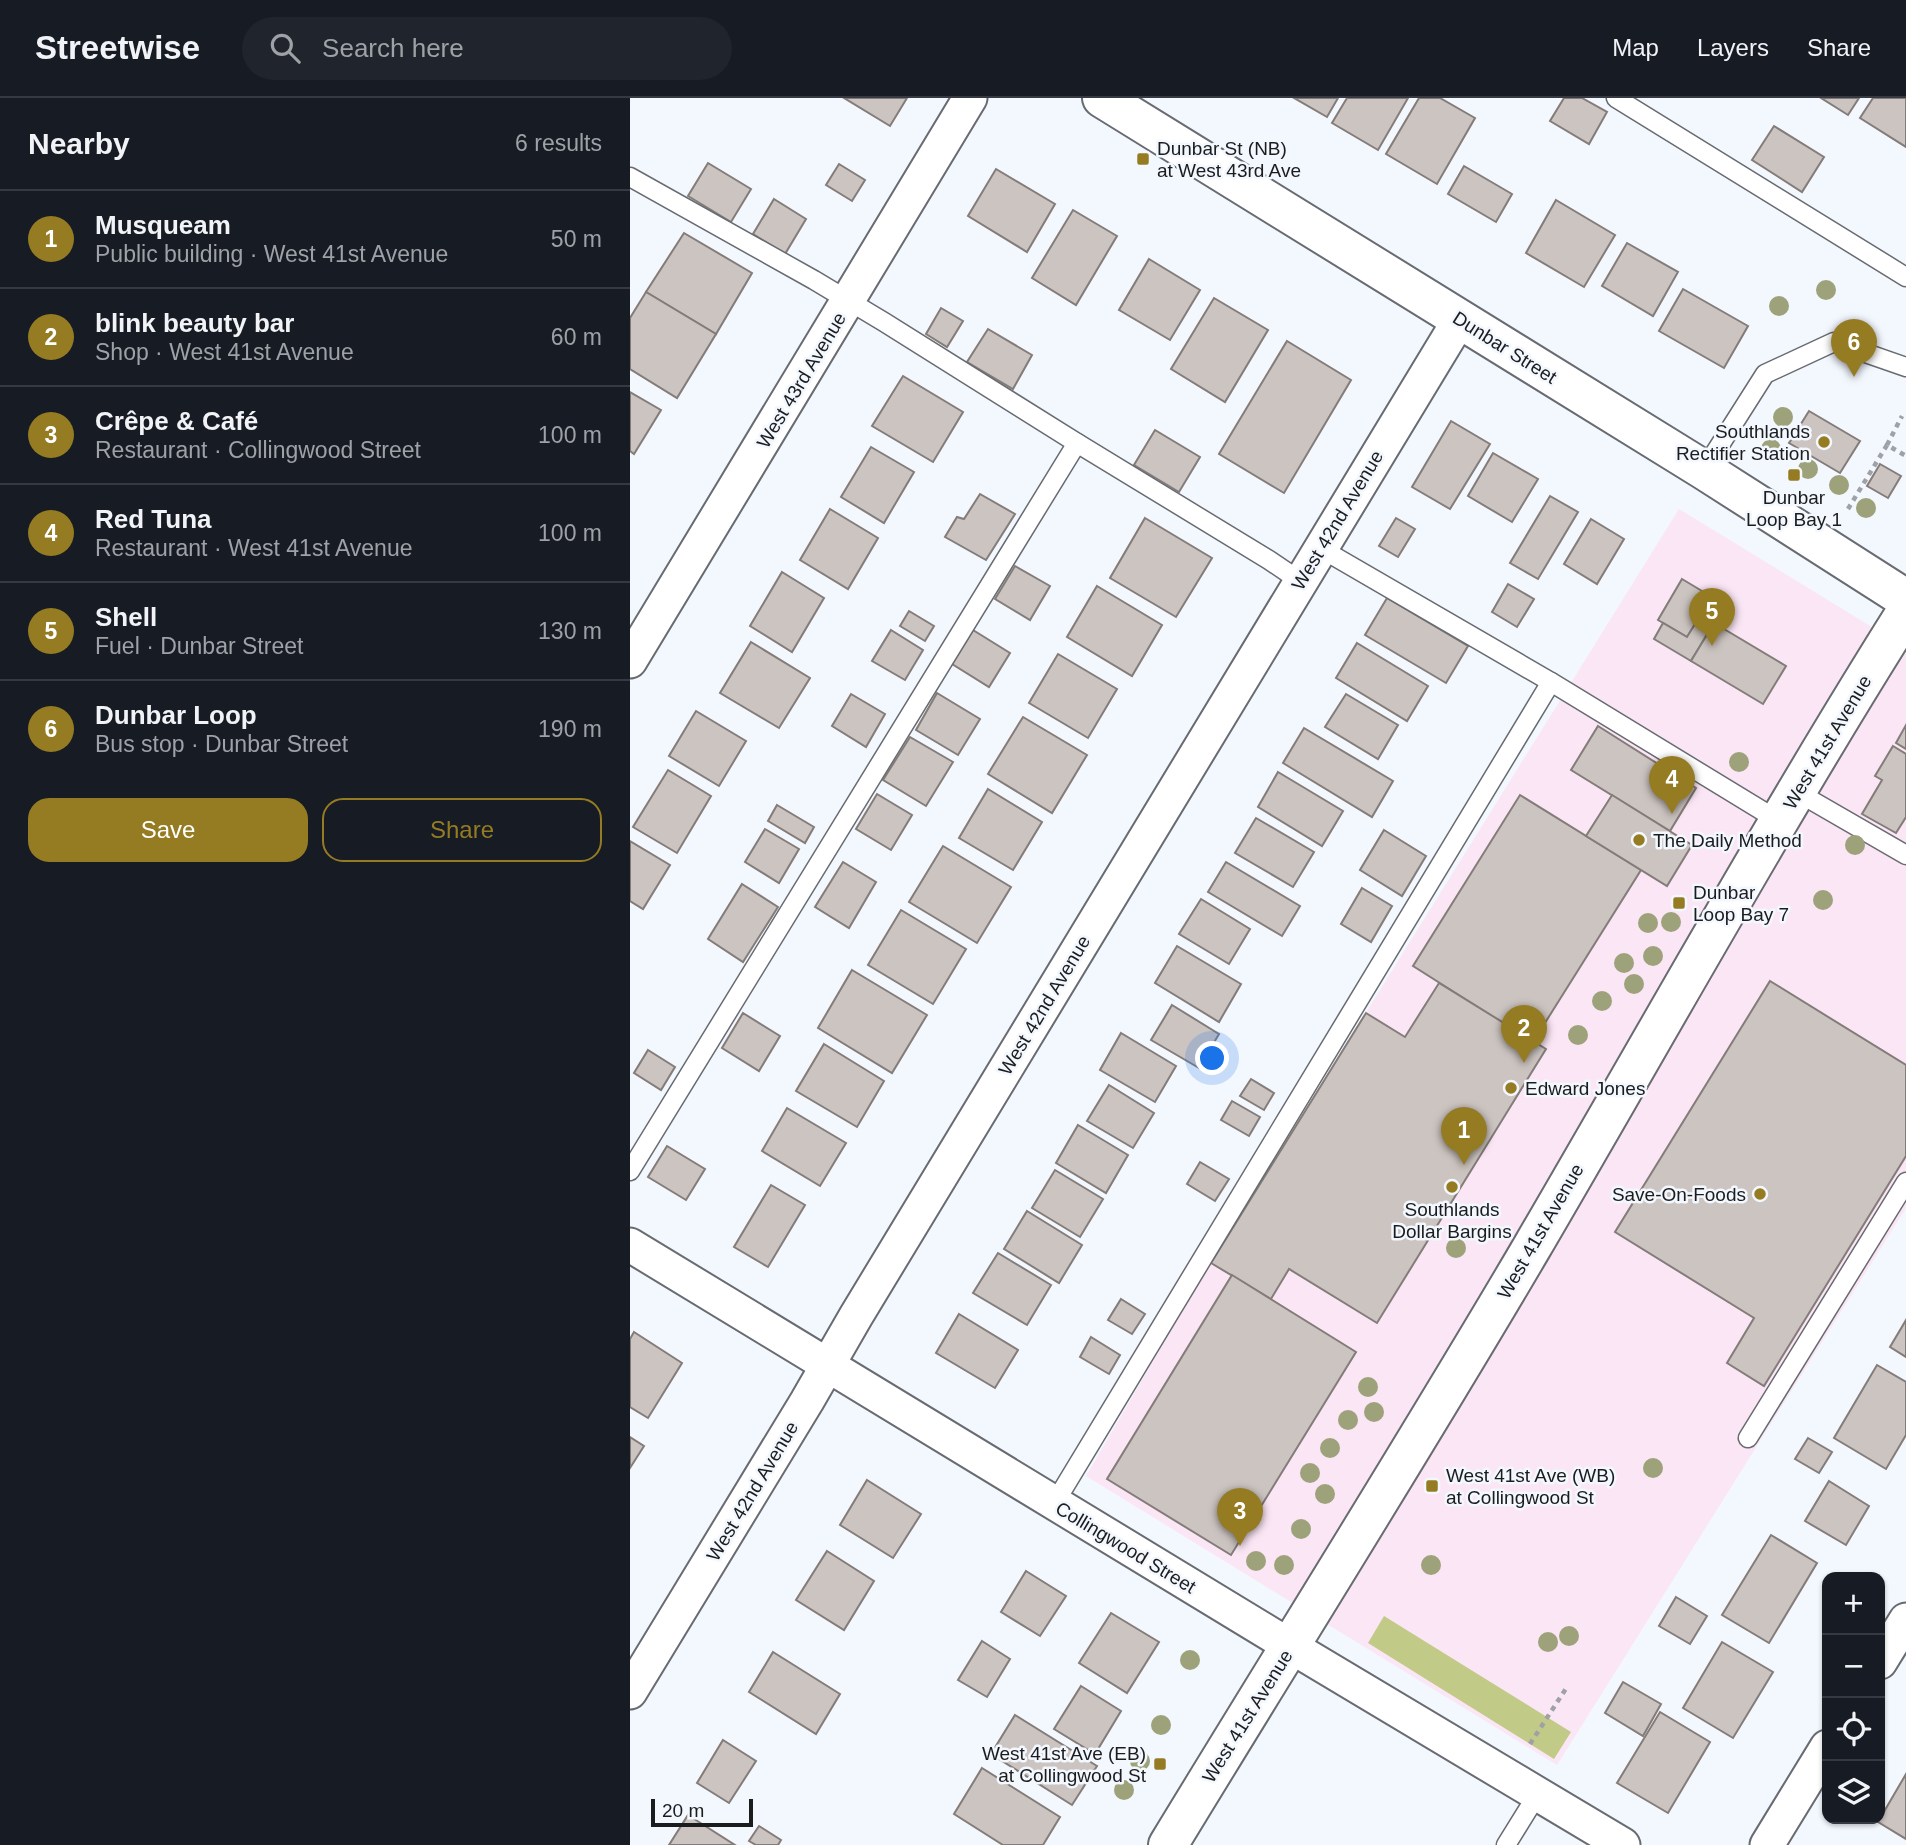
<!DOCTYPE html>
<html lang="en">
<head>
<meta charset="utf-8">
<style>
	body { margin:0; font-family:Arial,sans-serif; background:#20242c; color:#f1f3f6 }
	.controls { position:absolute; right:21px; bottom:21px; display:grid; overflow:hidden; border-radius:14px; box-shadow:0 2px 5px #0004 }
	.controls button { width:63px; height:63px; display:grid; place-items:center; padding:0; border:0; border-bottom:2px solid #363941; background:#171b24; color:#f1f3f6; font:35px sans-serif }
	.scale { position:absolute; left:21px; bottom:18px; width:102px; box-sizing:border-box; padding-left:7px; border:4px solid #1b1c1e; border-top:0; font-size:19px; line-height:24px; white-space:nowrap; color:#1b1c1e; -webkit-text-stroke:5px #f3f7fe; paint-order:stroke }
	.you { position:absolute; left:583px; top:961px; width:24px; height:24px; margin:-18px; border:5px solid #fff; border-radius:50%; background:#1a73e8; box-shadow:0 0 0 10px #1a73e833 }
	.badge { display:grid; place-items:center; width:46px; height:46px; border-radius:50%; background:#957c23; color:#fff; font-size:23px; font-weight:700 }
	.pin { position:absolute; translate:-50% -58px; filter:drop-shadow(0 2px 4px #0008) }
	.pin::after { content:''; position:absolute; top:37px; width:24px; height:21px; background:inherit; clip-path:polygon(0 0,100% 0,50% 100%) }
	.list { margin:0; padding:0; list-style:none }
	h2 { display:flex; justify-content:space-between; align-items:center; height:91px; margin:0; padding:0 28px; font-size:30px }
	h2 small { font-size:23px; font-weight:400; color:#9ea1a6 }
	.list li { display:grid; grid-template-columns:46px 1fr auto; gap:21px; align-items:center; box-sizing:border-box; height:98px; padding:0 28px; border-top:2px solid #363941 }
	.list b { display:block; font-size:26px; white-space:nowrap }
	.list p { margin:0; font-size:23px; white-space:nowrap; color:#9ea1a6 }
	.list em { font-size:23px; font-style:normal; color:#9ea1a6 }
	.actions { display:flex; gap:14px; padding:21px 28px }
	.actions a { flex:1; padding:16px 0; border:2px solid #957c23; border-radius:21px; text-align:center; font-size:24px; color:#957c23 }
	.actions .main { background:#957c23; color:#fff }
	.icon { flex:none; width:38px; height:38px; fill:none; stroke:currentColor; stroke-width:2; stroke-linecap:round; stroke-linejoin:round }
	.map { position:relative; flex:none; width:1276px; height:1747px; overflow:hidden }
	header { display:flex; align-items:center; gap:42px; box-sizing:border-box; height:98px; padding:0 35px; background:#171b24; border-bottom:2px solid #363941 }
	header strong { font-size:33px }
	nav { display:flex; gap:38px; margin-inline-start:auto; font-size:24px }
	.search { width:490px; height:63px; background:#20242c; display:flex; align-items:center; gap:18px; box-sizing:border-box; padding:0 24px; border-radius:38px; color:#9ea1a6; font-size:26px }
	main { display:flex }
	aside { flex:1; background:#171b24 }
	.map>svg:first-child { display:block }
</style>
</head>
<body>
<header>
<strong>Streetwise</strong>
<div class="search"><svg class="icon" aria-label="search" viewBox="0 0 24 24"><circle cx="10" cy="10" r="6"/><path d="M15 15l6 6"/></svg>Search here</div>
<nav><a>Map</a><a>Layers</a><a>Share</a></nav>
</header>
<main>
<aside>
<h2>Nearby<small>6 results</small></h2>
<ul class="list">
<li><span class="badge">1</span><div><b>Musqueam</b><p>Public building · West 41st Avenue</p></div><em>50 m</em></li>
<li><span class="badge">2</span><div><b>blink beauty bar</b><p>Shop · West 41st Avenue</p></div><em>60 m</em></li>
<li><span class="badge">3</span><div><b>Crêpe &amp; Café</b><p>Restaurant · Collingwood Street</p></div><em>100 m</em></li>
<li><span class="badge">4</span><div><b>Red Tuna</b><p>Restaurant · West 41st Avenue</p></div><em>100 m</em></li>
<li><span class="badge">5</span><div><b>Shell</b><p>Fuel · Dunbar Street</p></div><em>130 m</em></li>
<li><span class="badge">6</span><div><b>Dunbar Loop</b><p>Bus stop · Dunbar Street</p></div><em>190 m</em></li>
</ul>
<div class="actions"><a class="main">Save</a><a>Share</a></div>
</aside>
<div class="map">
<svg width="1276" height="1747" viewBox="0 0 1276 1747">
	<rect width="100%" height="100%" fill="#f3f7fe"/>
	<polygon fill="#fbe6f5" points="1049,411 1276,550 1276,1110 927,1667 456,1378 581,1164"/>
	<polygon fill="#c2ca87" points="754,1518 941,1634 924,1661 738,1545"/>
	<g fill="#ccc4c0" stroke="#837c78" stroke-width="2">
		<polygon points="214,0 277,0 260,28"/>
		<polygon points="664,0 708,0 697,19"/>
		<polygon points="717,0 778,0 748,52 702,25"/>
		<polygon points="789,0 810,0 845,20 807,86 756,56"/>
		<polygon points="934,0 952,0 977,14 959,46 920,23"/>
		<polygon points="1191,0 1229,0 1218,17"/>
		<polygon points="1243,0 1276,0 1276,49 1230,20"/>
		<polygon points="1144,28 1194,59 1172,94 1122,62"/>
		<polygon points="78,65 121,91 101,124 58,98"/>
		<polygon points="209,66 235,82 222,103 196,87"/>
		<polygon points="834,68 882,96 866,124 818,96"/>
		<polygon points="366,71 425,106 397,154 338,118"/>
		<polygon points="144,101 176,121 155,156 123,136"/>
		<polygon points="926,102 985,137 954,189 896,155"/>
		<polygon points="443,112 487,138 446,207 402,180"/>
		<polygon points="54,135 122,175 86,236 16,194"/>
		<polygon points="997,145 1048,174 1023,218 972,188"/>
		<polygon points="519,161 570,192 540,242 489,212"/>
		<polygon points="1053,191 1118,228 1094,270 1029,233"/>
		<polygon points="16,194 86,236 47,300 0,271 0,220"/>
		<polygon points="584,200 638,232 595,304 541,271"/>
		<polygon points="311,210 333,223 317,249 296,236"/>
		<polygon points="358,231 402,257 383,291 337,264"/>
		<polygon points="657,243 721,282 654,395 589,356"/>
		<polygon points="273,278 333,314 303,364 242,328"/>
		<polygon points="0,294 31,312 4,356 0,353"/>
		<polygon points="1179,313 1230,343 1210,375 1159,345"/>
		<polygon points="821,323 860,346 820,411 782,389"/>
		<polygon points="525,332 570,359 549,394 504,367"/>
		<polygon points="241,349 284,374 254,425 211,399"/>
		<polygon points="863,355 908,381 882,424 838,398"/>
		<polygon points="1250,366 1271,378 1258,400 1237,388"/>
		<polygon points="350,396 385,416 356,462 315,439 327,419 334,421"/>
		<polygon points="920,398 948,414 908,481 880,465"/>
		<polygon points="200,411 248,440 218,491 170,462"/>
		<polygon points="515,420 582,460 546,519 480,480"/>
		<polygon points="766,420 785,431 768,459 749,448"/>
		<polygon points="961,421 994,441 967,486 934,466"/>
		<polygon points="385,468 420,488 400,522 365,501"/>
		<polygon points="152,474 194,500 162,554 120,528"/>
		<polygon points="1052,481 1082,499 1057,539 1028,522"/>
		<polygon points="878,486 904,501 887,529 862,514"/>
		<polygon points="467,488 532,527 502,578 437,539"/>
		<polygon points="757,500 838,548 816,585 735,537"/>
		<polygon points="1075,510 1098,523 1094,530 1084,525 1061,563 1024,541 1033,525 1057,539"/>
		<polygon points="279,513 304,528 295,543 270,528"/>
		<polygon points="1084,525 1156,568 1133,606 1061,563"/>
		<polygon points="261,532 293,552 275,582 242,563"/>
		<polygon points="343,532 380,555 359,589 322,566"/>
		<polygon points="121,544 180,580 149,630 90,595"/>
		<polygon points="727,545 798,588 777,623 706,580"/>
		<polygon points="428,556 487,591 458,640 399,605"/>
		<polygon points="307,595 350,621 328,657 286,632"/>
		<polygon points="221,596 255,616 236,649 202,628"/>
		<polygon points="716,596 768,627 748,661 695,629"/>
		<polygon points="66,613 116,643 89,688 39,658"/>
		<polygon points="393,619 457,657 422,715 358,676"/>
		<polygon points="1276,627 1276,651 1266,645"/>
		<polygon points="968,628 1066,690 1040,733 941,672"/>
		<polygon points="674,630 763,683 742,719 653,665"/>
		<polygon points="280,639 323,664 296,708 253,682"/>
		<polygon points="1263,648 1276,656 1276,719 1266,735 1232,716 1252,682 1245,678"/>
		<polygon points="38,672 81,698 47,755 3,729"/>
		<polygon points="648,674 713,713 692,748 628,709"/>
		<polygon points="358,691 412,724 383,772 329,740"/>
		<polygon points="247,696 282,717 261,752 226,731"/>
		<polygon points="890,697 1011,772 903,944 783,868"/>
		<polygon points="982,697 1062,747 1037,788 956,738"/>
		<polygon points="147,707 184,729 175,745 138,723"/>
		<polygon points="626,720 684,754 663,789 605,755"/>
		<polygon points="135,731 169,751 149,785 115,764"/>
		<polygon points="754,732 796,758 772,798 730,772"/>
		<polygon points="0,743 40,767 13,811 0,803"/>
		<polygon points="313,748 381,789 347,845 279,804"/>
		<polygon points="213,764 246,784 219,830 185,809"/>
		<polygon points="596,764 670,808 652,838 578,794"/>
		<polygon points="112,786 148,809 113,864 78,841"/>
		<polygon points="732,790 762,808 741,844 711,826"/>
		<polygon points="571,801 620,831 599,866 549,836"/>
		<polygon points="271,812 336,851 303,906 238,867"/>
		<polygon points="547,848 611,886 589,924 525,885"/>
		<polygon points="222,872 297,917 262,975 188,930"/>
		<polygon points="1140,883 1276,967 1276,1058 1134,1288 1097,1265 1124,1220 985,1134"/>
		<polygon points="809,885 916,951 747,1225 659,1171 641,1201 581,1165 736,915 775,939"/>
		<polygon points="542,907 589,936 569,970 521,942"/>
		<polygon points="113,915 150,938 129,973 92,950"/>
		<polygon points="491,935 546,968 525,1004 470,972"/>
		<polygon points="194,946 254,983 227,1029 166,993"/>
		<polygon points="18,952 45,969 31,992 4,975"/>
		<polygon points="621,981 644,995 634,1012 610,998"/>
		<polygon points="479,987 524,1015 503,1050 457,1023"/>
		<polygon points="602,1003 630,1019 619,1038 591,1022"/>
		<polygon points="157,1010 216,1045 190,1088 132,1053"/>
		<polygon points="448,1027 498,1057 476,1095 426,1065"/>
		<polygon points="37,1048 75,1071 56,1102 18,1079"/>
		<polygon points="570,1064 599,1081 585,1103 557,1086"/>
		<polygon points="425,1072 473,1101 450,1139 402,1110"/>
		<polygon points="141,1087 175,1107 138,1169 104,1149"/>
		<polygon points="397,1113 452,1147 429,1185 374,1151"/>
		<polygon points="368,1155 421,1187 397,1227 343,1195"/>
		<polygon points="602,1177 726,1254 601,1457 477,1381"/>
		<polygon points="491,1201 515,1216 502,1236 478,1222"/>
		<polygon points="329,1216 388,1252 365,1290 306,1255"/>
		<polygon points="1276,1222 1276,1259 1260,1249"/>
		<polygon points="4,1234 52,1265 18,1320 0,1309 0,1241"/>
		<polygon points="461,1239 490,1257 479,1276 450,1259"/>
		<polygon points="1247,1267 1276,1284 1276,1337 1256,1371 1204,1340"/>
		<polygon points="0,1339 14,1348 0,1370"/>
		<polygon points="1178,1340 1202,1354 1189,1375 1165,1361"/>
		<polygon points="237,1382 291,1416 263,1460 210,1427"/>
		<polygon points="1199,1383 1239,1408 1216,1447 1175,1423"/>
		<polygon points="1141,1437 1187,1465 1139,1545 1092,1517"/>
		<polygon points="197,1453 244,1483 214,1532 166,1502"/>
		<polygon points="396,1473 436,1498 410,1538 371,1514"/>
		<polygon points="1046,1499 1077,1518 1060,1546 1029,1528"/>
		<polygon points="481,1515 529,1544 497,1595 449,1565"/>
		<polygon points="352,1543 380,1561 357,1599 328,1582"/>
		<polygon points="1092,1544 1143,1574 1103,1640 1053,1610"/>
		<polygon points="143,1554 210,1596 186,1636 119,1594"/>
		<polygon points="993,1584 1031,1606 1013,1638 975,1615"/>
		<polygon points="451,1588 491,1613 465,1656 424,1631"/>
		<polygon points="1030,1614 1080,1644 1038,1715 987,1685"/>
		<polygon points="385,1617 467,1668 442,1707 361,1656"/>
		<polygon points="93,1642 126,1663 99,1705 67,1685"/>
		<polygon points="352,1670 430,1719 413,1747 373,1747 324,1716"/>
		<polygon points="1276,1676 1276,1741 1248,1724"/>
		<polygon points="58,1717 105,1747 39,1747"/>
		<polygon points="129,1728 151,1742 148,1747 126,1747 119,1743"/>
	</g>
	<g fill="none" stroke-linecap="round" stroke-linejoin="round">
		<g stroke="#686b71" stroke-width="21">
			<g id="service">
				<polyline points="986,0 1276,179"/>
				<polyline points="0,79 184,182 254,224 447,345 639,462 670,483"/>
				<polyline points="1074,372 1135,276 1204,244 1276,269"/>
				<polyline points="690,450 921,584"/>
				<polyline points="1167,694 1276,757"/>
				<polyline points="0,1073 447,345"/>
				<polyline points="1118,1340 1276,1084"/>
				<polyline points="424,1406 921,584 1149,723"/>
				<polyline points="876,1747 907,1697"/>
			</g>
		</g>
		<g stroke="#686b71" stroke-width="37">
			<g id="minor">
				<polyline points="0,563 340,0"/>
				<polyline points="0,1147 660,1548 993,1747"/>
				<polyline points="1250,1564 1276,1522"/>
				<polyline points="0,1594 177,1303 226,1218 830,221"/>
				<polyline points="1137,1747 1197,1649"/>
			</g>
		</g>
		<g stroke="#686b71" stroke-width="42">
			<g id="secondary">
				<polyline points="472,0 1074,372 1276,501"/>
				<path d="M538,1747C659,1548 784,1350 902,1149C1026,937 1145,722 1276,514"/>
			</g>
		</g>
		<g stroke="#9ea1a6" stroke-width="4.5" stroke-dasharray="5 5" stroke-linecap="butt">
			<polyline points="1257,347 1272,318"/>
			<polyline points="1218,411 1257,347 1276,358"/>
			<polyline points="900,1646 937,1589"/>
		</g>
		<use href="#service" stroke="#fff" stroke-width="18"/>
		<use href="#minor" stroke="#fff" stroke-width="33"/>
		<use href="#secondary" stroke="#fff" stroke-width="38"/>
	</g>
	<g fill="#9da27b">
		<circle cx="1196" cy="192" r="10"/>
		<circle cx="1149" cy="208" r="10"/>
		<circle cx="1153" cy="319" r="10"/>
		<circle cx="1141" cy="351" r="10"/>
		<circle cx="1178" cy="371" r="10"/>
		<circle cx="1209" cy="387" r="10"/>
		<circle cx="1236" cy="410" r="10"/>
		<circle cx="1109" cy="664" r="10"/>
		<circle cx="1225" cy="747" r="10"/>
		<circle cx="1193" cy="802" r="10"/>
		<circle cx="1041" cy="824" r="10"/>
		<circle cx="1018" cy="825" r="10"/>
		<circle cx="1023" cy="858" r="10"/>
		<circle cx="994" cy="865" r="10"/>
		<circle cx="1004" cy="886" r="10"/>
		<circle cx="972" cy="903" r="10"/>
		<circle cx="948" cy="937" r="10"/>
		<circle cx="826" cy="1150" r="10"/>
		<circle cx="738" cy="1289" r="10"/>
		<circle cx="744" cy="1314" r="10"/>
		<circle cx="718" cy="1322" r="10"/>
		<circle cx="700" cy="1350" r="10"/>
		<circle cx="1023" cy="1370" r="10"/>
		<circle cx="680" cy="1375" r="10"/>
		<circle cx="695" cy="1396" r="10"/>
		<circle cx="671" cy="1431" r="10"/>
		<circle cx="626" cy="1463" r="10"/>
		<circle cx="654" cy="1467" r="10"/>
		<circle cx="801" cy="1467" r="10"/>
		<circle cx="939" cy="1538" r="10"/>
		<circle cx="918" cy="1544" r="10"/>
		<circle cx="560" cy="1562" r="10"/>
		<circle cx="531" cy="1627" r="10"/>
		<circle cx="510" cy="1663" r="10"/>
		<circle cx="494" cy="1692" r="10"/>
	</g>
	<g fill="#957c23" stroke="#f3f7fe" stroke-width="2.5">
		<rect x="506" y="54" width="14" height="14" rx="3.5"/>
		<circle cx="1194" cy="344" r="7"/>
		<rect x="1157" y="370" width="14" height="14" rx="3.5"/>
		<circle cx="1009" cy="742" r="7"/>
		<rect x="1042" y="798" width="14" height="14" rx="3.5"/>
		<circle cx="881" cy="990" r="7"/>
		<circle cx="822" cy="1089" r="7"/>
		<circle cx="1130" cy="1096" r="7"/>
		<rect x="795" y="1381" width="14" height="14" rx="3.5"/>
		<rect x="523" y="1659" width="14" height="14" rx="3.5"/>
	</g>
	<g text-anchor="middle" stroke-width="5" stroke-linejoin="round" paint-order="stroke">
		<g font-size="19" fill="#1b1c1e" stroke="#f3f7fe" text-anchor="start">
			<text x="527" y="57">Dunbar St (NB)<tspan x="527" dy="22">at West 43rd Ave</tspan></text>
			<text x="1180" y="340" text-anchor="end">Southlands<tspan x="1180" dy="22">Rectifier Station</tspan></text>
			<text x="1164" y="406" text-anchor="middle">Dunbar<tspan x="1164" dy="22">Loop Bay 1</tspan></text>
			<text x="1023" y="749">The Daily Method</text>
			<text x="1063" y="801">Dunbar<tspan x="1063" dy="22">Loop Bay 7</tspan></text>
			<text x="895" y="997">Edward Jones</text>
			<text x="1116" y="1103" text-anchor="end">Save-On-Foods</text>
			<text x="822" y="1118" text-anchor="middle">Southlands<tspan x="822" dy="22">Dollar Bargins</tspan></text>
			<text x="816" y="1384">West 41st Ave (WB)<tspan x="816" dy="22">at Collingwood St</tspan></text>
			<text x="516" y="1662" text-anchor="end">West 41st Ave (EB)<tspan x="516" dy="22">at Collingwood St</tspan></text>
		</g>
		<g font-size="19" fill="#1b1c1e" stroke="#f3f7fe">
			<text transform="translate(875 249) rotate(32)" y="7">Dunbar Street</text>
			<text transform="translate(171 282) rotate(-59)" y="7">West 43rd Avenue</text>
			<text transform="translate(707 422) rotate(-59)" y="7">West 42nd Avenue</text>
			<text transform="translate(1197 644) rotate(-59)" y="7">West 41st Avenue</text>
			<text transform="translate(414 907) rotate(-59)" y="7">West 42nd Avenue</text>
			<text transform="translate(910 1133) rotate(-60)" y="7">West 41st Avenue</text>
			<text transform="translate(122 1393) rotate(-59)" y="7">West 42nd Avenue</text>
			<text transform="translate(496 1449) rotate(31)" y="7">Collingwood Street</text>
			<text transform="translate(617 1618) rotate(-58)" y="7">West 41st Avenue</text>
		</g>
	</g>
</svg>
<div class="controls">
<button>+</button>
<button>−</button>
<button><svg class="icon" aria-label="locate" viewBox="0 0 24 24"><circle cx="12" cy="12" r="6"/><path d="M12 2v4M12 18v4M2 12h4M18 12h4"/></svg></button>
<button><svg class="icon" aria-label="layers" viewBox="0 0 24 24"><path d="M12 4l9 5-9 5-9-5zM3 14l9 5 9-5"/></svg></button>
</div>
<div class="scale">20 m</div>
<div class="you"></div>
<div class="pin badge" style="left:834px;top:1067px">1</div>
<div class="pin badge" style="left:894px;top:965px">2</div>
<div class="pin badge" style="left:610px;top:1448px">3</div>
<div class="pin badge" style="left:1042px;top:716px">4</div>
<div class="pin badge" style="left:1082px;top:548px">5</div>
<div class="pin badge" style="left:1224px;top:279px">6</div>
</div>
</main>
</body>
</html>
